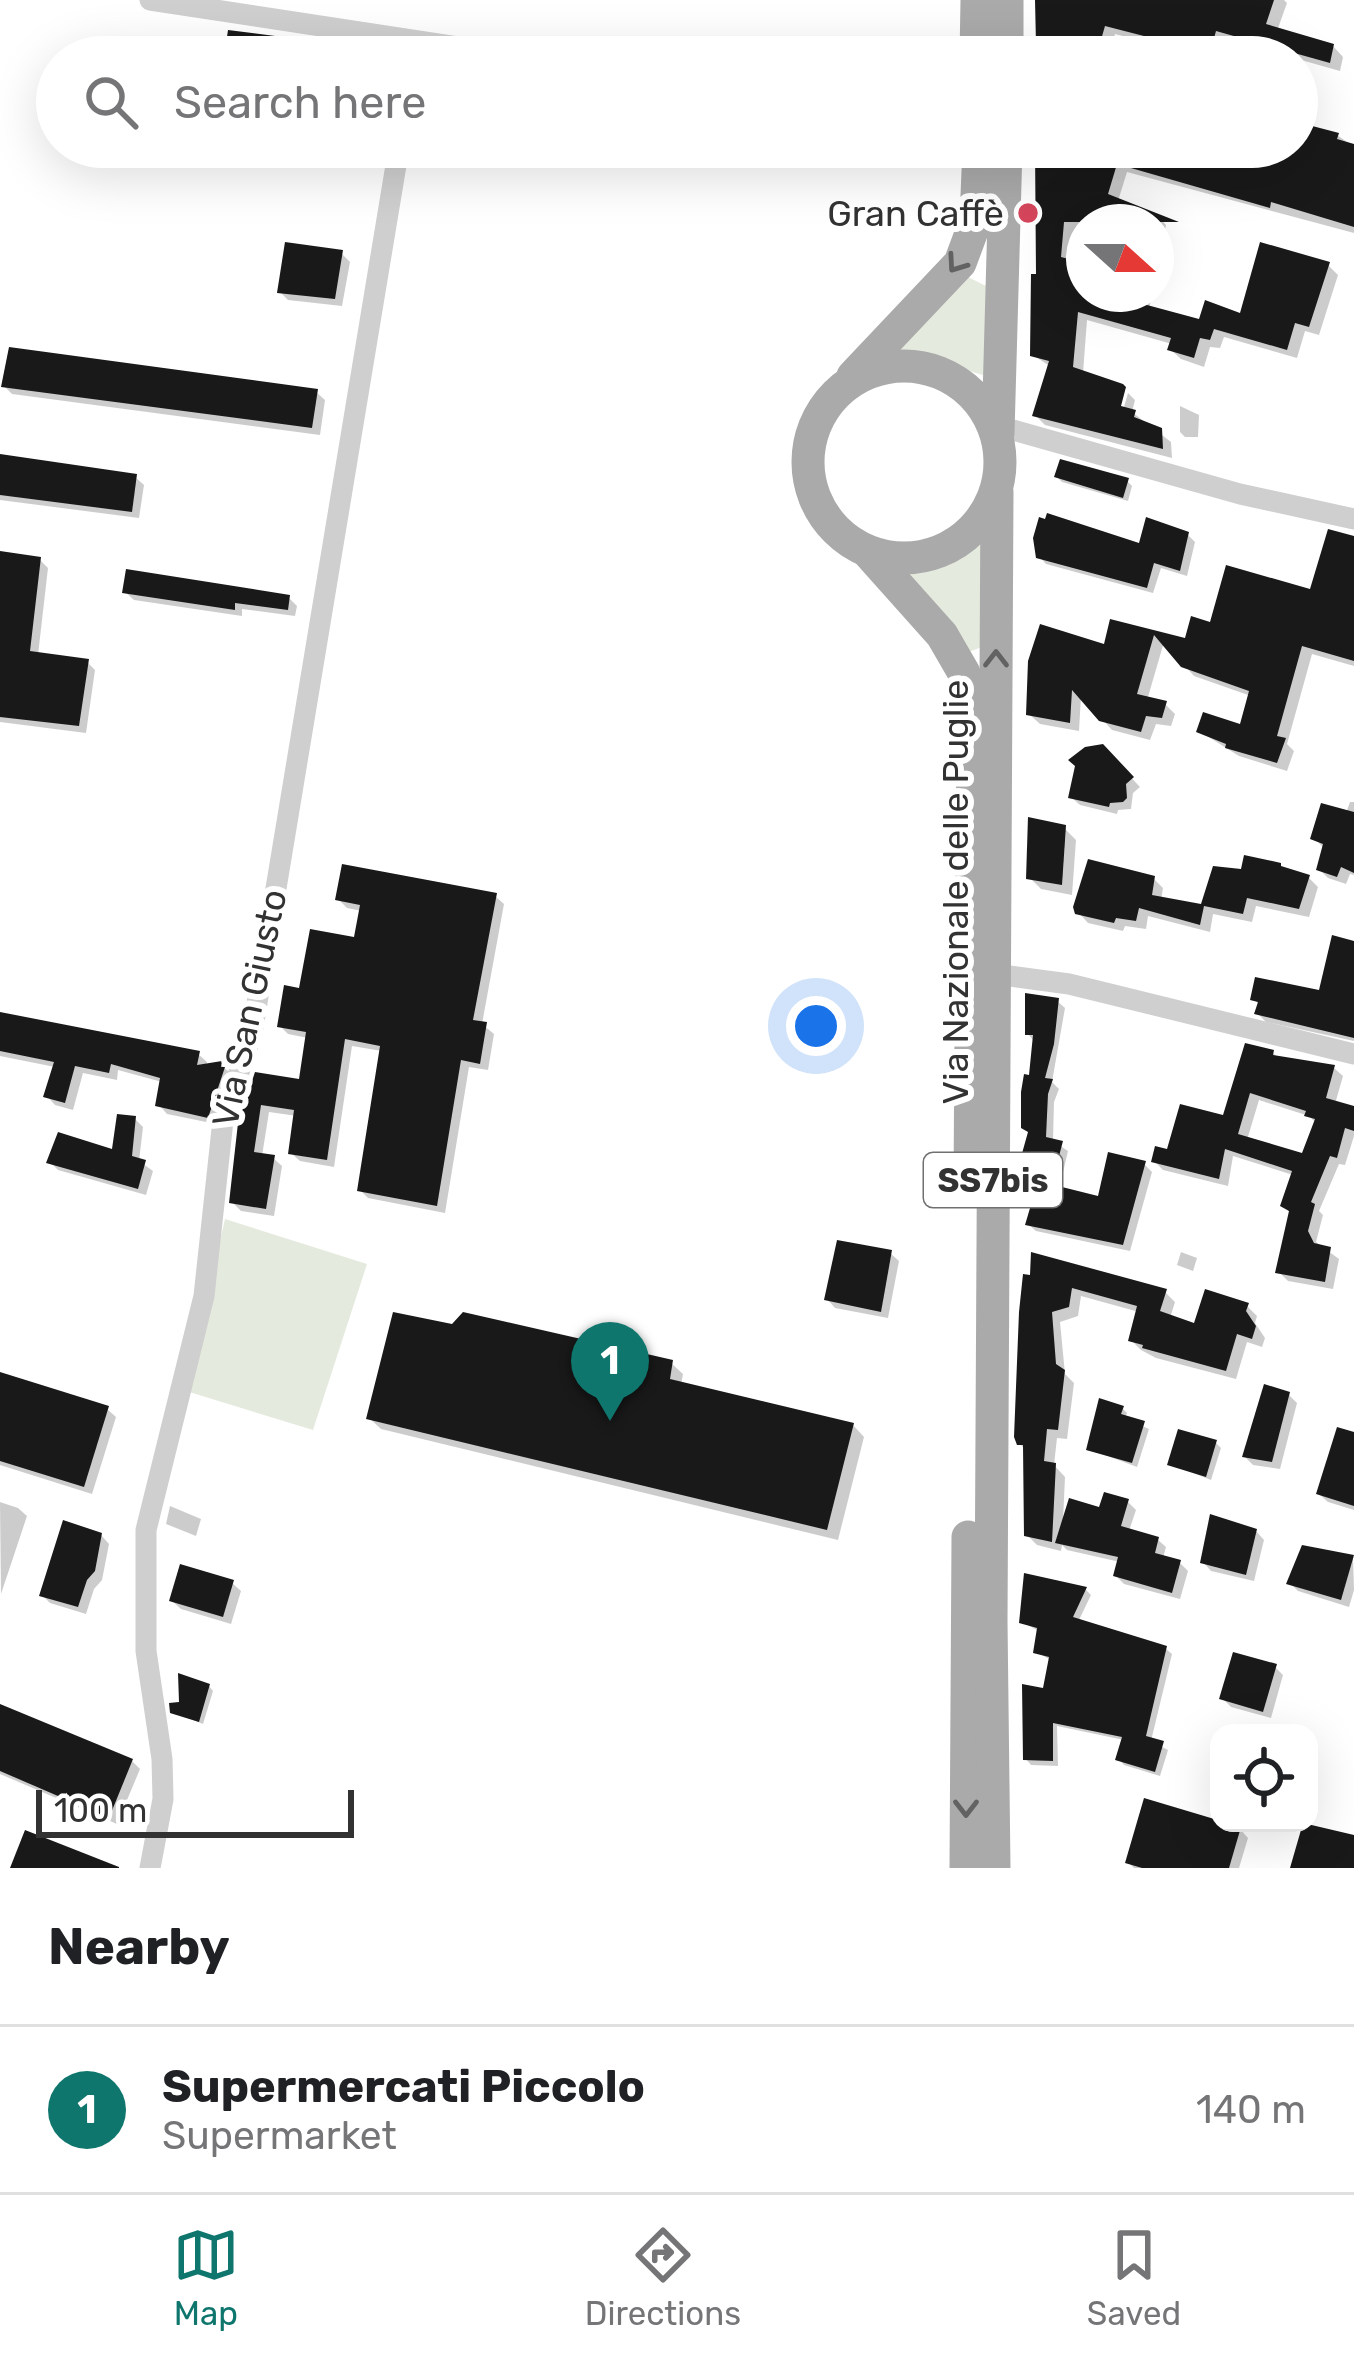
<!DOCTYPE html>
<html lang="en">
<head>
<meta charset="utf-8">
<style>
	body { margin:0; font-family:Rubik,sans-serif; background:#f6f6f6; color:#202124 }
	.controls { position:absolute; right:36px; bottom:36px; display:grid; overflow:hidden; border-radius:24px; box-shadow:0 12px 48px #0002 }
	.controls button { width:108px; height:108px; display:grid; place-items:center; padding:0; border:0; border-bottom:3px solid #e0e0e0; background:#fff; color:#202124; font:60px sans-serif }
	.compass { position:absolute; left:1066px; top:204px; width:108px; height:108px; border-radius:50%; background:#fff; box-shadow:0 12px 48px #0002; rotate:111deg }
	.scale { position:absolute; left:36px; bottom:30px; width:318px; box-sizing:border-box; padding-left:12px; border:6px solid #323232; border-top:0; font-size:33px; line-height:42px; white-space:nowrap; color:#323232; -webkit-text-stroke:9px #fff; paint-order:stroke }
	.you { position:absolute; left:816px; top:1026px; width:42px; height:42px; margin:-30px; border:9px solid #fff; border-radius:50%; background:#1a73e8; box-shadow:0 0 0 18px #1a73e833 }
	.badge { display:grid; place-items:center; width:78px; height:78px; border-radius:50%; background:#0f766e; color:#fff; font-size:39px; font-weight:700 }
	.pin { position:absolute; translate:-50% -99px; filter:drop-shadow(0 3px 6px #0008) }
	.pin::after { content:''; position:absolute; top:63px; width:42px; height:36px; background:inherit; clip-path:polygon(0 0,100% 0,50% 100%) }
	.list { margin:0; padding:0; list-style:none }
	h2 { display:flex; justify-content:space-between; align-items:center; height:156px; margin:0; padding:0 48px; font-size:51px }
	h2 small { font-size:39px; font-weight:400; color:#757577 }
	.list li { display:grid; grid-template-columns:78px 1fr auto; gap:36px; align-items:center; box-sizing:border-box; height:168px; padding:0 48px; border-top:3px solid #e0e0e0 }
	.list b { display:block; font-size:45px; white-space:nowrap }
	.list p { margin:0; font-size:39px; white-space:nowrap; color:#757577 }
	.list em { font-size:39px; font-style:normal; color:#757577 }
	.icon { flex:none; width:66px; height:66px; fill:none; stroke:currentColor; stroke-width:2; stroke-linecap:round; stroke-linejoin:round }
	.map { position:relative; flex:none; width:1354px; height:1868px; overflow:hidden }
	.search { position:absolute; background:#fff; box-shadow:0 12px 48px #0002; left:36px; right:36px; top:36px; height:132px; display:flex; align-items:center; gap:30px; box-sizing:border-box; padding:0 42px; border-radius:66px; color:#757577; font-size:45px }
	.sheet { height:324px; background:#fff }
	nav { display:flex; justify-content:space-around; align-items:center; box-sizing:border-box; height:168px; border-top:3px solid #e0e0e0; background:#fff; font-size:33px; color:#757577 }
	nav a { display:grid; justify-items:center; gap:6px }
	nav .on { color:#0f766e }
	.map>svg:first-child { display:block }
</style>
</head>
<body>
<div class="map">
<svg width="1354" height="1868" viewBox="0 0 1354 1868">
	<rect width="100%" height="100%" fill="#fff"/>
	<g fill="#e5eade">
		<polygon points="964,275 992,289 990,377 926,359 891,356"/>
		<path d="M986,528L990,644L966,653L891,566C930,568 959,556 986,528Z"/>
		<polygon points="225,1219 367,1264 313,1430 186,1391"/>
	</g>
	<g fill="#0003" fill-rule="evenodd">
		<polygon points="1037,0 1284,0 1287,3 1277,31 1333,46 1343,57 1340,71 1226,39 1221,57 1204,57 1115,34 1108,57 1048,57 1049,53 1039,42"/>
		<polygon points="305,43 313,51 312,57 228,57"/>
		<polygon points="1297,125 1337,135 1354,147 1354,233 1127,172 1118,201 1156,214 1166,225 1156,275 1156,222 1084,222 1084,294 1152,294 1149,309 1201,323 1242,317 1328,265 1338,275 1319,335 1305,331 1297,358 1224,337 1220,348 1210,347 1204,367 1181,359 1170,349 1172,344 1087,320 1083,373 1114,419 1120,421 1128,393 1135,400 1132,412 1171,442 1172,458 1045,425 1035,415 1051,367 1033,355 1039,276 1038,147 1297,147"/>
		<polygon points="341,253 350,262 342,306 288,300 280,292"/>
		<polygon points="4,386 316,392 325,400 320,435 12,394"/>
		<polygon points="1180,406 1199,415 1198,437 1185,437 1180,432"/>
		<polygon points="0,458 135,477 144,485 139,518 0,500"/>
		<polygon points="1057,477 1127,481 1132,486 1128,501 1062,482"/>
		<polygon points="1188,535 1195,542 1187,576 1161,568 1153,593 1046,564 1039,556 1141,547"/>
		<polygon points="1354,541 1354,666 1312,654 1287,744 1294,751 1287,771 1239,756 1199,731 1242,728 1251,696 1194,676 1164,642 1148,697 1165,704 1175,714 1171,726 1156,724 1150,740 1112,730 1081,696 1079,731 1040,724 1029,714 1106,648 1112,623 1187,642 1212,626 1313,593"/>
		<polygon points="0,554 40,560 48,568 38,655 87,662 95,670 86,733 0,722"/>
		<polygon points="125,592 289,598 297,606 295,616 242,609 242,616 134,600"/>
		<polygon points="1102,747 1140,787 1133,793 1131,809 1118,810 1117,814 1080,805 1071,797"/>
		<polygon points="1350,802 1354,802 1354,875 1350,874 1346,884 1328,878 1319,869 1323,847 1314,838 1346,813"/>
		<polygon points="1064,828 1076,840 1072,895 1041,889 1029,877"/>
		<polygon points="1215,869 1308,877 1318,887 1309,917 1256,906 1252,922 1213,914 1210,932 1148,916 1146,929 1125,926 1123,931 1088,923 1078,912 1153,878 1163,888 1161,900 1203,908"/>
		<polygon points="495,896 504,904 482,1024 494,1034 488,1070 469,1067 445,1213 368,1198 360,1190 382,1051 352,1046 334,1167 300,1161 291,1153 297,1116 269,1112 262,1156 273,1158 282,1166 274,1216 241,1211 232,1202 257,1075 302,1082 308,1038 288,1034 280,1026 302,991 357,940 362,911 347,908 338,899"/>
		<polygon points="1354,944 1354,1041 1266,1022 1257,1013 1260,1005 1253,999 1321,993"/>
		<polygon points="1057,1001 1065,1008 1052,1082 1059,1089 1054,1102 1053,1141 1068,1151 1061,1181 1034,1174 1026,1166 1035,1042 1028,1034"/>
		<polygon points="0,1015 198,1054 207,1062 206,1067 221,1065 229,1072 216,1124 167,1114 159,1105 162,1082 118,1070 117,1080 83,1073 73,1110 55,1105 47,1096 55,1067 0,1056"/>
		<path d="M1273,1053L1279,1059L1334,1068L1343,1076L1335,1104L1354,1109V1136L1345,1165L1339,1164L1319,1211L1323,1215L1316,1242L1339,1259L1333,1289L1288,1281L1279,1272L1292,1214L1284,1206L1293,1175L1233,1156L1228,1186L1163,1170L1154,1161L1225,1118ZM1259,1100L1309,1116L1317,1124L1303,1157L1247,1140Z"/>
		<polygon points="135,1119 143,1127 139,1161 153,1171 146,1195 58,1170 50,1162 115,1153"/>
		<polygon points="1144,1164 1152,1172 1130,1251 1036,1231 1028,1224 1101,1199"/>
		<polygon points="1181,1252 1197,1258 1193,1271 1177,1265"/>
		<polygon points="890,1253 899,1261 888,1318 835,1308 827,1299"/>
		<polygon points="1025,1278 1165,1292 1175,1302 1170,1318 1196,1327 1247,1306 1257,1316 1255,1323 1265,1338 1262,1347 1247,1342 1236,1379 1156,1358 1141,1350 1131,1340 1139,1312 1081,1296 1078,1316 1060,1322 1065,1374 1074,1383 1067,1439 1057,1438 1054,1465 1065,1477 1063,1521 1128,1502 1136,1510 1129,1531 1157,1539 1166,1547 1163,1558 1180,1563 1188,1571 1180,1599 1124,1584 1116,1576 1120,1562 1067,1550 1062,1545 1061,1551 1037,1545 1027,1535 1026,1450 1019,1443"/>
		<polygon points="671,1363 683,1374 681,1385 853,1425 864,1437 838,1540 381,1429 369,1418"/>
		<polygon points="0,1375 107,1409 116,1417 92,1494 0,1465"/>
		<polygon points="1289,1395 1297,1403 1280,1469 1253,1465 1245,1457"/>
		<polygon points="1122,1408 1127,1413 1125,1418 1149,1429 1137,1467 1089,1449"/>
		<polygon points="1354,1435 1354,1510 1328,1502 1319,1494"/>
		<polygon points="1216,1443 1221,1448 1211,1480 1170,1464"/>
		<polygon points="0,1502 18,1508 27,1516 1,1594"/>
		<polygon points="170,1506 201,1519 196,1536 166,1524"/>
		<polygon points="1256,1531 1264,1540 1254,1581 1211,1571 1203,1562"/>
		<polygon points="101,1535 109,1544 102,1580 94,1589 86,1614 50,1603 42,1595"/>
		<polygon points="1353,1558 1354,1590 1349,1607 1298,1591 1290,1583"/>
		<polygon points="232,1583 241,1591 231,1624 181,1609 172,1601"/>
		<polygon points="1086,1590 1091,1595 1078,1622 1166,1649 1172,1654 1151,1741 1168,1750 1160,1776 1124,1765 1119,1759 1124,1740 1057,1726 1058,1766 1031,1765 1026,1759 1051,1660 1036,1652 1039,1631 1022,1622"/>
		<polygon points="1275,1667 1283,1675 1271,1718 1231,1707 1223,1699"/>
		<polygon points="209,1686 213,1691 203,1724 173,1712"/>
		<polygon points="0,1707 132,1761 140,1769 117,1824 0,1774"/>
		<polygon points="1240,1829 1248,1838 1239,1868 1134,1868 1128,1862"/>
	</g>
	<g fill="#191919" fill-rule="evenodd">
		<polygon points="1035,0 1274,0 1266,24 1334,44 1330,63 1216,31 1210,53 1105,26 1096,57 1045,57 1047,48 1036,44"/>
		<polygon points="228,30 306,40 304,57 224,57"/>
		<polygon points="1297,122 1339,133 1337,139 1354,144 1354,227 1271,202 1270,208 1117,164 1108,194 1179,222 1064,222 1061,257 1084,263 1084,294 1122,294 1121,298 1199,319 1205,300 1240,313 1260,242 1330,262 1309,327 1295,323 1287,350 1214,329 1210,340 1200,338 1194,358 1167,350 1171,338 1078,312 1073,367 1123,384 1126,387 1121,406 1136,410 1134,417 1162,428 1163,449 1032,416 1049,361 1030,356 1031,274 1036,274 1035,147 1297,147"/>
		<polygon points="285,242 343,250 335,299 277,293"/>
		<polygon points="9,347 318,389 312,428 1,387"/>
		<polygon points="0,454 137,474 132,512 0,495"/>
		<polygon points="1060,459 1129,478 1123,498 1054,477"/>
		<polygon points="1047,513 1139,543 1146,517 1189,532 1180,571 1154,563 1147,588 1036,558 1033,538 1039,517 1045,519"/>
		<polygon points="1328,529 1354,536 1354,661 1302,646 1277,736 1286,738 1277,763 1225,748 1226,744 1196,732 1203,712 1240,724 1249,691 1181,667 1154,635 1137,694 1167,701 1162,718 1146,716 1141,732 1099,721 1072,690 1070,723 1026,715 1028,661 1040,624 1104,644 1110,619 1185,638 1191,616 1210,622 1226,565 1310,589"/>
		<polygon points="0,551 41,557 30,651 89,659 79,726 0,717"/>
		<polygon points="126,569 290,595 288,610 235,603 235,610 122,593"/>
		<polygon points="1103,744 1134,777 1126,784 1127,798 1123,802 1110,803 1109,807 1068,798 1075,766 1068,760 1085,747"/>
		<polygon points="1321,803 1354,812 1354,873 1341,867 1337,877 1316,870 1323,844 1310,839"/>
		<polygon points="1028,817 1066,825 1062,885 1026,879"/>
		<polygon points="1244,855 1281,863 1281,866 1310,875 1299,909 1247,898 1243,914 1204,906 1200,925 1139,908 1136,921 1116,918 1114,923 1075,914 1073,907 1088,859 1155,876 1152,895 1201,904 1213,866 1241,869"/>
		<polygon points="342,864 497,893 473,1020 487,1022 480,1064 461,1060 437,1206 357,1191 380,1046 345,1039 327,1160 288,1154 294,1110 261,1105 254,1152 275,1155 266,1209 229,1203 238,1123 255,1072 299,1079 306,1032 277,1027 284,985 299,988 310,929 354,937 360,905 335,900"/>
		<polygon points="1332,935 1354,941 1354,1038 1254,1014 1258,1002 1250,1000 1255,977 1319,990"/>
		<polygon points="1025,993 1059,998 1054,1044 1045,1078 1053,1079 1048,1094 1046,1137 1063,1141 1054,1175 1024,1168 1021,1157 1028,1132 1021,1128 1021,1092 1024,1074 1029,1075 1033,1035 1025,1035"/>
		<polygon points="0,1012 200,1051 197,1065 222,1061 221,1067 225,1067 208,1118 155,1106 160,1078 111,1064 109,1073 75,1066 65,1103 43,1097 54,1062 0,1051"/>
		<path d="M1245,1043L1274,1050L1273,1055L1335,1065L1326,1098L1354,1106V1131L1345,1128L1337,1158L1330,1156L1311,1202L1315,1204L1308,1231L1314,1243L1331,1247L1325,1282L1275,1273L1289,1211L1280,1206L1292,1171L1225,1149L1219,1179L1151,1162L1155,1146L1167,1149L1180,1104L1223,1115ZM1250,1093L1306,1111L1304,1116L1315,1119L1302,1153L1238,1134Z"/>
		<polygon points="117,1114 136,1116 132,1156 146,1160 138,1189 46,1163 58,1132 112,1149"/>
		<polygon points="1108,1152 1146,1161 1123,1245 1025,1225 1038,1181 1098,1196"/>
		<polygon points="837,1240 892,1250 881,1312 824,1300"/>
		<polygon points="1031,1252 1167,1289 1160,1311 1194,1323 1205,1289 1249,1303 1246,1311 1256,1326 1252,1339 1237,1334 1226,1371 1142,1348 1143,1345 1128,1341 1137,1306 1072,1288 1069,1307 1052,1312 1056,1364 1065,1370 1058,1430 1047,1429 1044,1461 1056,1463 1052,1542 1024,1536 1023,1445 1017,1445 1014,1437 1019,1312 1023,1274 1030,1275"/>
		<polygon points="393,1312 452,1324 463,1312 673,1360 670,1379 854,1423 827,1530 366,1419"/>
		<polygon points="0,1372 109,1406 84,1487 0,1461"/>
		<polygon points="1264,1384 1290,1392 1272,1462 1242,1457"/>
		<polygon points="1099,1398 1124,1406 1121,1414 1145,1421 1132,1463 1086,1450"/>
		<polygon points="1337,1427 1354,1432 1354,1506 1316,1494"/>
		<polygon points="1178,1429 1217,1440 1206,1477 1167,1465"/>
		<polygon points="1104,1492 1129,1499 1121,1526 1159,1537 1155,1553 1181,1560 1172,1593 1113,1576 1118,1557 1055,1543 1069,1498 1099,1507"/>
		<polygon points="1210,1514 1257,1529 1246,1575 1200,1563"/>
		<polygon points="63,1520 102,1533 95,1571 87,1580 78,1607 39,1596"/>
		<polygon points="1302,1545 1354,1555 1341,1600 1286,1584"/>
		<polygon points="180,1564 234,1580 223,1617 169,1601"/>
		<polygon points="1024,1573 1087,1587 1073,1617 1167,1646 1146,1736 1164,1741 1155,1772 1115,1760 1122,1737 1053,1723 1053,1761 1023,1760 1022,1684 1043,1688 1049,1657 1033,1653 1037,1628 1019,1623"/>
		<polygon points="1233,1652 1277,1664 1263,1712 1219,1699"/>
		<polygon points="178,1673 210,1684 199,1722 170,1713 169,1703 179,1702"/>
		<polygon points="0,1704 133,1759 109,1818 0,1771"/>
		<polygon points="1144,1798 1241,1827 1229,1868 1142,1868 1125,1863"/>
		<polygon points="1303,1823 1354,1835 1354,1868 1290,1868"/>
		<polygon points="25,1830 119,1867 119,1868 10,1868"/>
	</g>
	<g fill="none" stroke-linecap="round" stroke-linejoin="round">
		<g stroke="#cfcfcf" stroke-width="21">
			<polyline points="150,0 524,57"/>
			<polyline points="999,426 1240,494 1354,519"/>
			<polyline points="994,974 1069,984 1354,1054"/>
			<polyline points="150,1868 163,1799 162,1759 146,1651 146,1530 204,1296 223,1120 252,1033 399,147"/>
		</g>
		<g stroke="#aaa" stroke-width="33">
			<polyline points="976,57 977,0"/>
			<polyline points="1007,57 1007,0"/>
			<circle cx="904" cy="462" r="96"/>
			<polyline points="853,376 960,263 976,220 979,147"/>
			<polyline points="998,433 1006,147"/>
			<polyline points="867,551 942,635 964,673 973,717 970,1186"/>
			<polyline points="966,1868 968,1537"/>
			<polyline points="994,1868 991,1621 997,492"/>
		</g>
	</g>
	<defs><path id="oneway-chevron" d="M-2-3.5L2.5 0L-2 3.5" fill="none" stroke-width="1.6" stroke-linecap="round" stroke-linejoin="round" transform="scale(3)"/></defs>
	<g stroke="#626262">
		<use href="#oneway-chevron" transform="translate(956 264) rotate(125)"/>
		<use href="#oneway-chevron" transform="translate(996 659) rotate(-90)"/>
		<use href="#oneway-chevron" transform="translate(966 1808) rotate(90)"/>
	</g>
	<circle fill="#d6465c" stroke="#fff" stroke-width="4.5" cx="1028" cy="213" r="12"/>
	<g text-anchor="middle" stroke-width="12" stroke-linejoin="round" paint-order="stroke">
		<rect fill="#fff" stroke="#707070" stroke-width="3" x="924" y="1153" width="138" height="54" rx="9"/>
		<g font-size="33" font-weight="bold" fill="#323232">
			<text x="993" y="1192">SS7bis</text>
		</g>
		<g font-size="36" fill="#323232" stroke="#fff" text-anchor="end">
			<text x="1004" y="226">Gran Caffè</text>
		</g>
		<g font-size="36" fill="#323232" stroke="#fff">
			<text transform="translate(955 892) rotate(-90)" y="13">Via Nazionale delle Puglie</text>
			<text transform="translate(249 1008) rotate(-78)" y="13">Via San Giusto</text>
		</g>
	</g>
</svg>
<div class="controls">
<button><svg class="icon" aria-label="locate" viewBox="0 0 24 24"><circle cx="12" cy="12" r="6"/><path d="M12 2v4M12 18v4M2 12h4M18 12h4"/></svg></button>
</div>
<svg class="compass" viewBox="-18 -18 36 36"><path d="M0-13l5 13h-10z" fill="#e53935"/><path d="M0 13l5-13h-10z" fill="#757577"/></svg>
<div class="scale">100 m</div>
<div class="you"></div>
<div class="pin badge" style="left:610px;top:1421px">1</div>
<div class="search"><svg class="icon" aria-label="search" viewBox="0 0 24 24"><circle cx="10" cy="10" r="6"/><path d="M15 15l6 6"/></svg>Search here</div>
</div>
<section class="sheet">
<h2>Nearby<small></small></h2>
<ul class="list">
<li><span class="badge">1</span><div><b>Supermercati Piccolo</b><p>Supermarket</p></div><em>140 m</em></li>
</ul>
</section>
<nav>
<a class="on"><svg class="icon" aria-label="map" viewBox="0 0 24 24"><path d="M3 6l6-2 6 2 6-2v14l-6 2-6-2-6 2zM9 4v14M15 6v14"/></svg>Map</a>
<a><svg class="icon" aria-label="directions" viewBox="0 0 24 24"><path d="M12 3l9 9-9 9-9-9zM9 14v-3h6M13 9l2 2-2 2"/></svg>Directions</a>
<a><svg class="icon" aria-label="saved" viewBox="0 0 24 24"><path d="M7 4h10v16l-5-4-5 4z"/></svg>Saved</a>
</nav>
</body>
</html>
